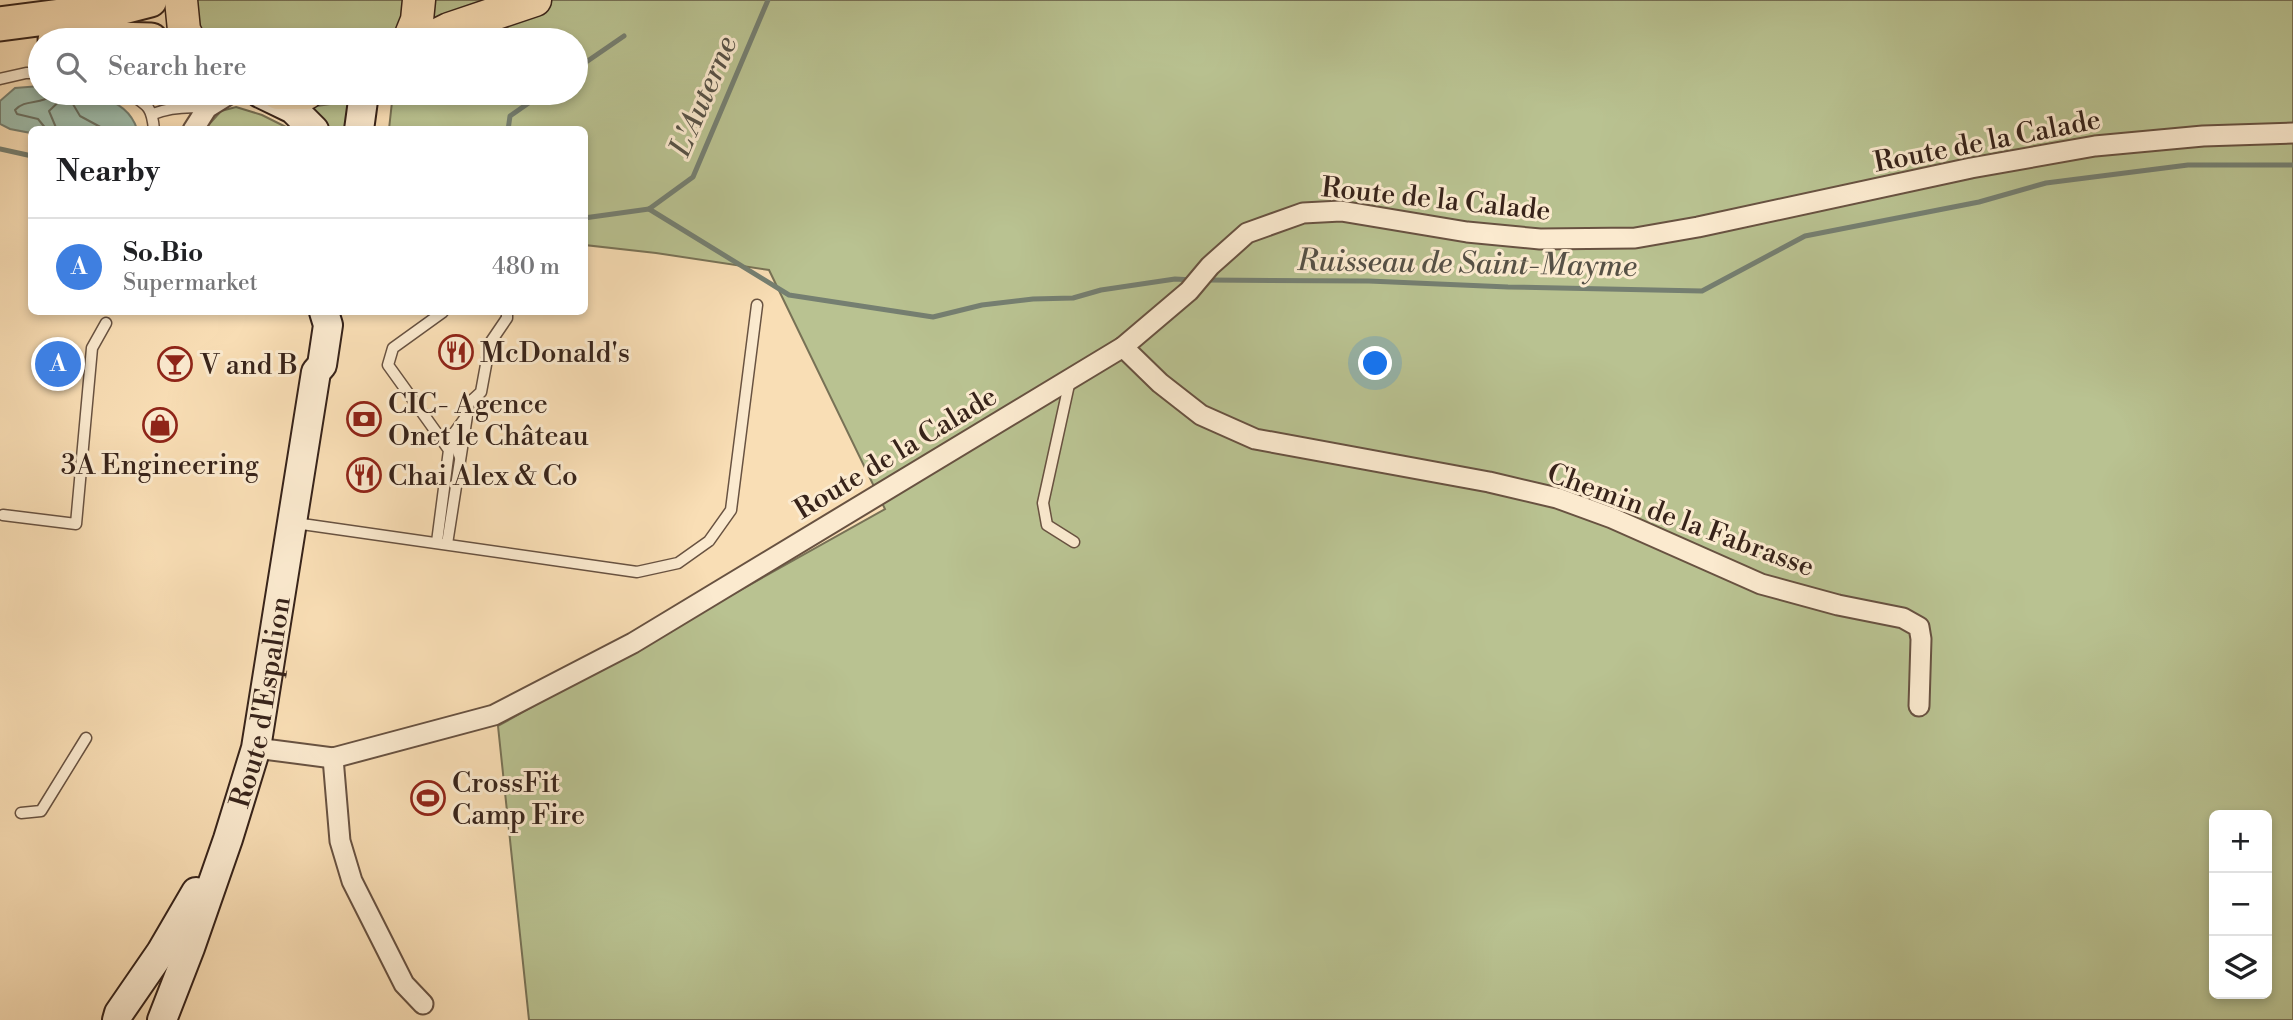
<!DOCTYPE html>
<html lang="en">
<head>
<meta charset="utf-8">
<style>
	body { margin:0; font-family:"Libre Bodoni",serif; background:#f6f6f6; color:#202124 }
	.controls { position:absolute; right:21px; bottom:21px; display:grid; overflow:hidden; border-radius:10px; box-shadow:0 4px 10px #0003 }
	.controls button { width:63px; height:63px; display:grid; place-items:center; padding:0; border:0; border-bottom:2px solid #e0e0e0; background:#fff; color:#202124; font:35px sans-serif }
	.you { position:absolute; left:1376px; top:364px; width:24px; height:24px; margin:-18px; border:5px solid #fff; border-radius:50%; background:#1a73e8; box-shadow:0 0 0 10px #1a73e833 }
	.badge { display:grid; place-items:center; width:46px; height:46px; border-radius:50%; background:#b45309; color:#fff; font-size:23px; font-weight:700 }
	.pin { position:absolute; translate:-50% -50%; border:4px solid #fff; box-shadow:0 2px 7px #0006 }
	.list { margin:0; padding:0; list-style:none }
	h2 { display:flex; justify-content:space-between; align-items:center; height:91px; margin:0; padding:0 28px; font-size:30px }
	h2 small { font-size:23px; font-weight:400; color:#757577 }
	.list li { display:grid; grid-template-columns:46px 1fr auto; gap:21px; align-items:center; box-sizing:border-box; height:98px; padding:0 28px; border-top:2px solid #e0e0e0 }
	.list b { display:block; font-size:26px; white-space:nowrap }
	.list p { margin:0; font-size:23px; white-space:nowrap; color:#757577 }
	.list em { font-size:23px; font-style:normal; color:#757577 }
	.icon { flex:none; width:38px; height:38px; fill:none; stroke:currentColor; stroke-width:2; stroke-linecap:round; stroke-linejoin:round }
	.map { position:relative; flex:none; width:2293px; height:1020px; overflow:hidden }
	.search { position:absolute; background:#fff; box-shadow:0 4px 10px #0003; left:28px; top:28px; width:560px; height:77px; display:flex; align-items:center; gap:18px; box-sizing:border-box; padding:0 24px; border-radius:38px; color:#757577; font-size:26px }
	.panel { position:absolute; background:#fff; box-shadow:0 4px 10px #0003; left:28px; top:126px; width:560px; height:189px; border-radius:10px }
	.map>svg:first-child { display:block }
</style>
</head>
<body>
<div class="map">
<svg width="2293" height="1020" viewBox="0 0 2293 1020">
	<rect width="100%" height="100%" fill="#f9deb5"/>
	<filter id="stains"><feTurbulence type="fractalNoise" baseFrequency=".00286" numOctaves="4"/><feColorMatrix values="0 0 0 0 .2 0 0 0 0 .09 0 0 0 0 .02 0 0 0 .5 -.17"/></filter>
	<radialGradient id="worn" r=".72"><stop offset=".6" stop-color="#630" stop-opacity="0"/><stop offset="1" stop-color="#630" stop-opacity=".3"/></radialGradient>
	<g fill="#b9c291" stroke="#787256" stroke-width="2" fill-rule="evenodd">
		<path d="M196,0H2293V1020H529L498,726L885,509L769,270L656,253L585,245L584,130L389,129L393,93H576V40H399L395,38L394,40H205L196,17ZM2214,815H2267V994H2214Z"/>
		<polygon points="351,101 345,129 323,129 310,107"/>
		<polygon points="236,107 262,115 290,129 204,130 221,111"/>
	</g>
	<path fill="#9ebcab" stroke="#757f71" stroke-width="2" d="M40,86V93C74,93 124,90 137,129L32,130L31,133L10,129L0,124V101L15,88Z"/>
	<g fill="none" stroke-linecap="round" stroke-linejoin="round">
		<g stroke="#6a7062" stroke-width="2">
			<path d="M47,130L38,119L17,114L15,110C26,98 42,106 54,93"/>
			<polyline points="57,130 49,111 67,94 80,116 106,130"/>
		</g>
		<g stroke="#757f71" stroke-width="5">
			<polyline points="576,69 624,36"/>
			<polyline points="508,130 510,116 543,93"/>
			<polyline points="0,149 32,156"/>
			<polyline points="649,209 789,295 933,317 982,305 1033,299 1073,298 1101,290 1175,279 1193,280"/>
			<polyline points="584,218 649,209 693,177 768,0"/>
			<polyline points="1207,280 1369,281 1508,287 1702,291 1805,236 1979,202 2046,183 2188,165 2293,165"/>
		</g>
		<g stroke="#685241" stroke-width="13">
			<g id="service">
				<polyline points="0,79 26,73 40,73"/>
				<path d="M128,93C147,105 152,106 154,130"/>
				<path d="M153,114C171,107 188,106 207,108"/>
				<polyline points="1070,380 1043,503 1047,525 1074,542"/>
				<polyline points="460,457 452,436 465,418"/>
				<polyline points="3,515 76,524 92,348 106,323"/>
				<polyline points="295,523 637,572 678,563 709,541 731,510 757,305"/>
				<polyline points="437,542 449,450 388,365 393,348 443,312"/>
				<polyline points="447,544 469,403 481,392 490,343 507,318 507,312"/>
				<polyline points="21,813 41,811 86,738"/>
			</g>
		</g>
		<g stroke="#685241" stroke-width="23">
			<g id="minor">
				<polyline points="193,130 207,108 231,93"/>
				<polyline points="1123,347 1160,383 1201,415 1255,439 1489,482 1557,498 1612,518 1761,584 1838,605 1903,618 1919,627 1921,639 1919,706"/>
				<polyline points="256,748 333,758 494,715 633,643 1123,347 1189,291 1210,266 1247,233 1303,213 1341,211 1467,232 1540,239 1635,238 1698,227 1971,168 2095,146 2203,136 2293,133"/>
				<polyline points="333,758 340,841 352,881 404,984 423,1004"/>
			</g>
		</g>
		<g stroke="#37231a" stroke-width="32">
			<g id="secondary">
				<polyline points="260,93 293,109 314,130"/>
				<polyline points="359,130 364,93"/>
				<polyline points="117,1020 119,1013 161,952 196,892"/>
				<path id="s1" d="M162,1020L190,948L228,839L256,748L316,372L322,365L328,325L324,312"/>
			</g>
		</g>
		<g stroke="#37231a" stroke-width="35">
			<g id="primary">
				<polyline points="181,0 184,30 189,40"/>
				<polyline points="409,40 417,20 419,0"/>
				<polyline points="427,40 449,29 535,0"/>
				<polyline points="278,93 307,93"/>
			</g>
		</g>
		<g stroke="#37231a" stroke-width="37">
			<g id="trunk">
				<polyline points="0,24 115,9 150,0"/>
				<polyline points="55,40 75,38 151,40"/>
			</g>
		</g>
		<use href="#service" stroke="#fbeacf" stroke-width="10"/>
		<use href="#minor" stroke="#fbeacf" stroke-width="19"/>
		<use href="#secondary" stroke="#fbeacf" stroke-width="28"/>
		<use href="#primary" stroke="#f9deb5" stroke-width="32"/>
		<use href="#trunk" stroke="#f9deb5" stroke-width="33"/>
	</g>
	<defs>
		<g id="restaurant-ring" transform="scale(1.75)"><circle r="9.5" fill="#fbeacf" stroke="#8f2418" stroke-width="1.5"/><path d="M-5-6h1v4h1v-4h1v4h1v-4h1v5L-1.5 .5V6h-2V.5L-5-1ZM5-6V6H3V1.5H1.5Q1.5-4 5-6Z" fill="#8f2418"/></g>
		<g id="bar-ring" transform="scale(1.75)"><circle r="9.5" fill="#fbeacf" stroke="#8f2418" stroke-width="1.5"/><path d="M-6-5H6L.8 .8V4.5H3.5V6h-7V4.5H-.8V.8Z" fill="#8f2418"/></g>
		<g id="bank-ring" transform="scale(1.75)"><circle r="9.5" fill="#fbeacf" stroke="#8f2418" stroke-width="1.5"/><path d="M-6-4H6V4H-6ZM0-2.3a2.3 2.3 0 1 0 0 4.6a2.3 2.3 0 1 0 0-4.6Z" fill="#8f2418"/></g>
		<g id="shop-ring" transform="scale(1.75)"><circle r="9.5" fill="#fbeacf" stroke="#8f2418" stroke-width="1.5"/><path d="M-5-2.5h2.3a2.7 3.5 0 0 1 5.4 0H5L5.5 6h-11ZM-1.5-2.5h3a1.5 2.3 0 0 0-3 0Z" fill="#8f2418"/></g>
		<g id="stadium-ring" transform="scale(1.75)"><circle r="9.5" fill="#fbeacf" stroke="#8f2418" stroke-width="1.5"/><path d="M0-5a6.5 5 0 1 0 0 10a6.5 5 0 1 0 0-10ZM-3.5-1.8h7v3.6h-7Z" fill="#8f2418"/></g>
	</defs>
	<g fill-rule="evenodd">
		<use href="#restaurant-ring" x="456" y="352"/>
		<use href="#bar-ring" x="175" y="364"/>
		<use href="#bank-ring" x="364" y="419"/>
		<use href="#shop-ring" x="160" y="425"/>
		<use href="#restaurant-ring" x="364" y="475"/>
		<use href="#stadium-ring" x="428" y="798"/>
	</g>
	<g text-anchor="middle" stroke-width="6" stroke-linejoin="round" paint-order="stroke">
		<g font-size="28" fill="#37231a" stroke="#fbeacf">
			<text transform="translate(1987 140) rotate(-11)" y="10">Route de la Calade</text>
			<text transform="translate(1436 198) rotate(6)" y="10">Route de la Calade</text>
			<text transform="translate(895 452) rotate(-31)" y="10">Route de la Calade</text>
			<text transform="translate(1681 519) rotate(20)" y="10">Chemin de la Fabrasse</text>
			<text dy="10" stroke="none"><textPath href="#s1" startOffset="334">Route d'Espalion</textPath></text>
		</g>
		<g font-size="28" fill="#37231a" stroke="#fbeacf" text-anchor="start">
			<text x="480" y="362">McDonald's</text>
			<text x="200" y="374">V and B</text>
			<text x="388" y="413">CIC- Agence<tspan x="388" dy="32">Onet le Château</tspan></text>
			<text x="160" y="474" text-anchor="middle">3A Engineering</text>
			<text x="388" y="485">Chai Alex &amp; Co</text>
			<text x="452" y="792">CrossFit<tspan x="452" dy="32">Camp Fire</tspan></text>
		</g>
		<g font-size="30" font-style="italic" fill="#565146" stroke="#fbeacf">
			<text transform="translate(703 96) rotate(-67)" y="10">L'Auterne</text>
			<text transform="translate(1467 263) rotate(1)" y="10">Ruisseau de Saint-Mayme</text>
		</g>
	</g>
	<rect width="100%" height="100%" filter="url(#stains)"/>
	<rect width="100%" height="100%" fill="url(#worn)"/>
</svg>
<div class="controls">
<button>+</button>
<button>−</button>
<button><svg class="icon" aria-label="layers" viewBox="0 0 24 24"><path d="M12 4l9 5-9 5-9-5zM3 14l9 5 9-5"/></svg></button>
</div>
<div class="you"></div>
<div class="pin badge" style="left:58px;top:364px;background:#3f7fe0">A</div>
<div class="search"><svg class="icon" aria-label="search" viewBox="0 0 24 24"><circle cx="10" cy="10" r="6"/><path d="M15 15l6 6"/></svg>Search here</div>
<section class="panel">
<h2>Nearby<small></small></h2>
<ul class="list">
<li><span class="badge" style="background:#3f7fe0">A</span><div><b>So.Bio</b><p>Supermarket</p></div><em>480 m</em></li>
</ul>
</section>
</div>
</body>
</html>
